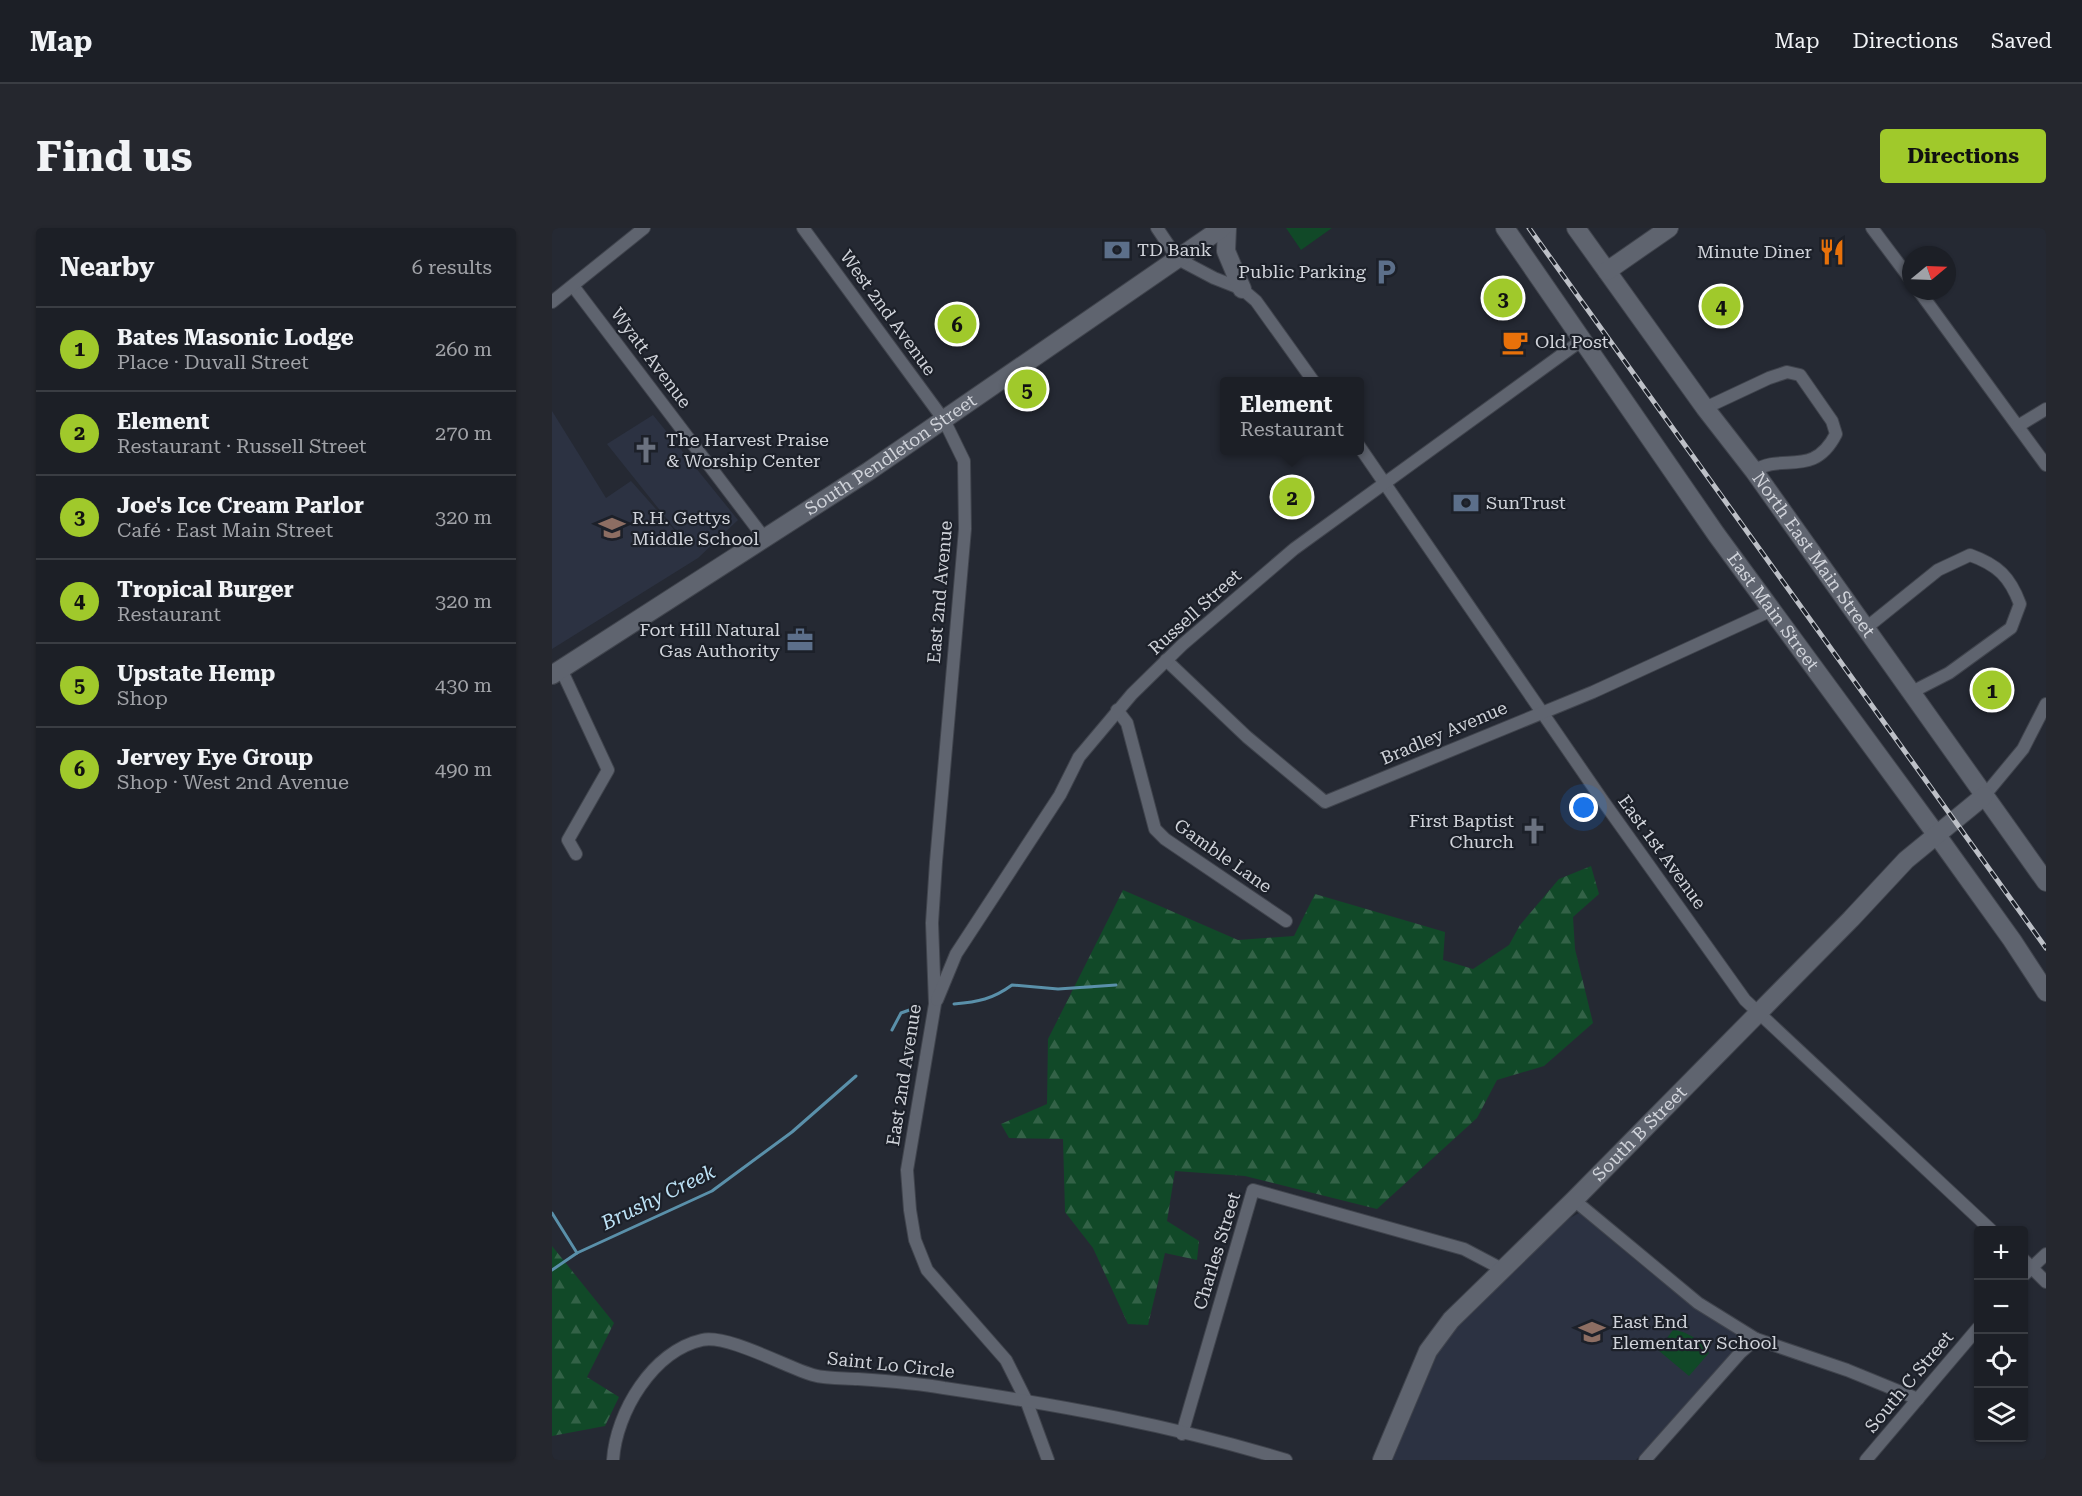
<!DOCTYPE html>
<html lang="en">
<head>
<meta charset="utf-8">
<style>
	body { margin:0; font-family:"Roboto Serif",serif; background:#25272e; color:#f1f3f6 }
	.controls { position:absolute; right:18px; bottom:18px; display:grid; overflow:hidden; border-radius:6px; box-shadow:0 2px 4px #0004 }
	.controls button { width:54px; height:54px; display:grid; place-items:center; padding:0; border:0; border-bottom:2px solid #3a3d43; background:#1c1f26; color:#f1f3f6; font:30px sans-serif }
	.compass { position:absolute; left:1350px; top:18px; width:54px; height:54px; border-radius:50%; background:#1c1f26; box-shadow:0 2px 4px #0004; rotate:71deg }
	.you { position:absolute; left:1032px; top:580px; width:21px; height:21px; margin:-15px; border:4px solid #fff; border-radius:50%; background:#1a73e8; box-shadow:0 0 0 9px #1a73e833 }
	.badge { display:grid; place-items:center; width:39px; height:39px; border-radius:50%; background:#a0c92b; color:#111; font-size:20px; font-weight:700 }
	.pin { position:absolute; translate:-50% -50%; border:3px solid #fff; box-shadow:0 2px 6px #0006 }
	.popup { position:absolute; left:668px; top:149px; width:144px; height:78px; box-sizing:border-box; display:grid; place-content:center; border-radius:6px; background:#1c1f26; filter:drop-shadow(0 2px 4px #0005); font-size:20px; white-space:nowrap; color:#a0a2a7 }
	.popup b { font-size:22px; color:#f1f3f6 }
	.popup::after { content:''; position:absolute; left:50%; top:100%; margin-left:-12px; border:12px solid transparent; border-top-color:#1c1f26 }
	.list { margin:0; padding:0; list-style:none }
	h2 { display:flex; justify-content:space-between; align-items:center; height:78px; margin:0; padding:0 24px; font-size:26px }
	h2 small { font-size:20px; font-weight:400; color:#a0a2a7 }
	.list li { display:grid; grid-template-columns:39px 1fr auto; gap:18px; align-items:center; box-sizing:border-box; height:84px; padding:0 24px; border-top:2px solid #3a3d43 }
	.list b { display:block; font-size:22px; white-space:nowrap }
	.list p { margin:0; font-size:20px; white-space:nowrap; color:#a0a2a7 }
	.list em { font-size:20px; font-style:normal; color:#a0a2a7 }
	.icon { flex:none; width:33px; height:33px; fill:none; stroke:currentColor; stroke-width:2; stroke-linecap:round; stroke-linejoin:round }
	.map { position:relative; flex:none; width:1494px; height:1232px; overflow:hidden; border-radius:6px }
	header { display:flex; align-items:center; gap:36px; box-sizing:border-box; height:84px; padding:0 30px; background:#1c1f26; border-bottom:2px solid #3a3d43 }
	header strong { font-size:28px }
	nav { display:flex; gap:33px; margin-inline-start:auto; font-size:21px }
	.intro { display:flex; align-items:center; justify-content:space-between; box-sizing:border-box; height:144px; padding:0 36px }
	h1 { margin:0; font-size:42px }
	.button { padding:15px 27px; border-radius:6px; background:#a0c92b; color:#111; font-size:21px; font-weight:700 }
	main { display:flex; gap:36px; padding:0 36px }
	aside { flex:1; background:#1c1f26; border-radius:6px; box-shadow:0 2px 4px #0004 }
	.map>svg:first-child { display:block }
</style>
</head>
<body>
<header>
<strong>Map</strong>
<nav><a>Map</a><a>Directions</a><a>Saved</a></nav>
</header>
<div class="intro"><h1>Find us</h1><a class="button">Directions</a></div>
<main>
<aside>
<h2>Nearby<small>6 results</small></h2>
<ul class="list">
<li><span class="badge">1</span><div><b>Bates Masonic Lodge</b><p>Place · Duvall Street</p></div><em>260 m</em></li>
<li><span class="badge">2</span><div><b>Element</b><p>Restaurant · Russell Street</p></div><em>270 m</em></li>
<li><span class="badge">3</span><div><b>Joe's Ice Cream Parlor</b><p>Café · East Main Street</p></div><em>320 m</em></li>
<li><span class="badge">4</span><div><b>Tropical Burger</b><p>Restaurant</p></div><em>320 m</em></li>
<li><span class="badge">5</span><div><b>Upstate Hemp</b><p>Shop</p></div><em>430 m</em></li>
<li><span class="badge">6</span><div><b>Jervey Eye Group</b><p>Shop · West 2nd Avenue</p></div><em>490 m</em></li>
</ul>
</aside>
<div class="map">
<svg width="1494" height="1232" viewBox="0 0 1494 1232">
	<defs>
		<pattern id="forest-firs" width="22" height="20" patternUnits="userSpaceOnUse" patternTransform="scale(1.5)"><rect width="22" height="20" fill="#114928"/><path d="M5 1l3.5 6h-7zM16 11l3.5 6h-7z" fill="#336247"/></pattern>
	</defs>
	<rect width="100%" height="100%" fill="#252933"/>
	<g fill="#2c3242">
		<polygon points="0,183 54,270 79,253 134,315 55,216 101,187 186,292 146,330 0,421"/>
		<polygon points="1027,985 1099,1045 1191,1112 1084,1232 840,1232 891,1113 1011,994"/>
	</g>
	<g fill="url(#forest-firs)">
		<polygon points="1039,638 1047,666 1021,689 1023,721 1041,795 992,838 945,852 925,890 825,981 693,948 623,943 615,993 647,1013 645,1032 613,1025 596,1097 576,1096 541,1020 513,984 511,911 457,910 449,896 495,876 496,811 571,662 686,712 742,708 763,666 893,704 891,732 921,741 957,717 968,697 1007,651"/>
		<polygon points="0,1018 62,1095 35,1149 67,1169 53,1198 0,1208"/>
	</g>
	<g fill="#114928">
		<polygon points="734,0 780,0 749,22"/>
		<path d="M1121,1102C1132,1102 1153,1114 1157,1125L1137,1148L1106,1122Z"/>
	</g>
	<g fill="none" stroke-linecap="round" stroke-linejoin="round">
		<g stroke="#5a90aa" stroke-width="3">
			<path d="M402,776C426,774 441,771 460,757L506,761L564,757"/>
			<polyline points="340,802 349,785 363,780"/>
			<polyline points="0,985 25,1025"/>
			<polyline points="0,1042 25,1025 160,963 240,904 304,848"/>
		</g>
		<g stroke="#40444d" stroke-width="14">
			<g id="street">
				<polyline points="251,0 392,192 412,233 413,301 384,634 380,695 383,776 355,942 358,982 363,1012 375,1042 454,1132 474,1172 496,1232"/>
				<polyline points="605,0 626,31 662,50 690,61 704,73 762,154"/>
				<polyline points="1320,0 1359,52"/>
				<polyline points="21,58 213,311"/>
				<polyline points="1367,63 1494,237"/>
				<polyline points="0,74 92,0"/>
				<path d="M1153,180L1217,150L1235,144L1248,147L1280,193L1284,206C1261,251 1230,224 1202,243"/>
				<polyline points="1466,198 1494,181"/>
				<polyline points="807,218 1051,573 1193,772 1439,1002"/>
				<path d="M1314,400L1386,342L1418,327C1446,337 1458,349 1468,376L1459,400L1397,445L1360,464"/>
				<polyline points="614,432 695,509 773,574 1041,464 1220,382"/>
				<polyline points="9,441 56,542 16,612 24,626"/>
				<polyline points="565,482 575,495 603,601 613,611 734,693"/>
				<polyline points="1432,568 1471,521 1494,476"/>
				<polyline points="385,772 404,726 508,567 527,529 580,466 630,417 742,321 1030,112"/>
				<polyline points="1022,972 1146,1075 1204,1111"/>
				<polyline points="1472,1032 1494,1054"/>
				<polyline points="1472,1047 1494,1026"/>
				<polyline points="630,1206 701,962 912,1021 950,1041"/>
				<path d="M61,1232C64,1184 101,1123 150,1112C175,1106 234,1139 261,1147C275,1151 292,1150 306,1151C335,1153 364,1155 392,1160C507,1177 623,1198 734,1232"/>
				<polyline points="1093,1232 1188,1125 1204,1111 1295,1142 1366,1171"/>
				<polyline points="1314,1232 1426,1100"/>
			</g>
		</g>
		<g stroke="#40444d" stroke-width="20">
			<g id="secondary">
				<polyline points="675,0 674,23 690,61"/>
				<path id="s1" d="M953,0L1164,306L1384,606L1460,712L1494,764"/>
				<path id="s2" d="M1024,0L1153,180L1202,243L1494,654"/>
				<polyline points="1055,43 1117,0"/>
				<path id="s3" d="M0,447L317,243L670,0"/>
				<path id="s4" d="M830,1232L876,1123L899,1092L1022,972L1299,691L1354,632L1432,568"/>
			</g>
		</g>
		<use href="#street" stroke="#5f646f" stroke-width="12"/>
		<use href="#secondary" stroke="#5f646f" stroke-width="18"/>
		<g stroke="#bdc0c7" stroke-width="5">
			<polyline id="rail" points="977,0 1494,720"/>
		</g>
		<use href="#rail" stroke="#1c2029" stroke-width="3" stroke-dasharray="9" stroke-linecap="butt"/>
	</g>
	<defs>
		<g id="bank-bare" transform="scale(2.07)"><path d="M-6-4H6V4H-6ZM0-2.3a2.3 2.3 0 1 0 0 4.6a2.3 2.3 0 1 0 0-4.6Z" fill="#5c6f8a" stroke="#1c2029" stroke-width="2.5" paint-order="stroke"/></g>
		<g id="restaurant-bare" transform="scale(2.07)"><path d="M-5-6h1v4h1v-4h1v4h1v-4h1v5L-1.5 .5V6h-2V.5L-5-1ZM5-6V6H3V1.5H1.5Q1.5-4 5-6Z" fill="#e8710a" stroke="#1c2029" stroke-width="2.5" paint-order="stroke"/></g>
		<g id="parking-bare" transform="scale(2.07)"><path d="M-3.5-5.5H1a3.5 3.5 0 0 1 0 7H-1V5.5H-3.5ZM-1-3.4V-.6H.8a1.4 1.4 0 0 0 0-2.8Z" fill="#5c6f8a" stroke="#1c2029" stroke-width="2.5" paint-order="stroke"/></g>
		<g id="cafe-bare" transform="scale(2.07)"><path d="M-5.5-4.5H6V0H3Q3 3.5 0 3.5H-2.5Q-5.5 3.5-5.5 0ZM3-3.2v2h1.7v-2ZM-6 4.5H4V6H-6Z" fill="#e8710a" stroke="#1c2029" stroke-width="2.5" paint-order="stroke"/></g>
		<g id="church-bare" transform="scale(2.07)"><path d="M-1.2-6h2.4v3.5h3.3v2.4h-3.3V6h-2.4V-.1h-3.3v-2.4h3.3Z" fill="#6b7280" stroke="#1c2029" stroke-width="2.5" paint-order="stroke"/></g>
		<g id="school-bare" transform="scale(2.07)"><path d="M0-5L7-2L0 1L-7-2ZM-4 1L0 2.5L4 1V4Q0 6-4 4Z" fill="#8d6e63" stroke="#1c2029" stroke-width="2.5" paint-order="stroke"/></g>
		<g id="office-bare" transform="scale(2.07)"><path d="M-6-3h4V-5.5h4V-3h4V5H-6ZM-1-4.5V-3h2v-1.5ZM-6 0V1H6V0Z" fill="#5c6f8a" stroke="#1c2029" stroke-width="2.5" paint-order="stroke"/></g>
	</defs>
	<g fill-rule="evenodd">
		<use href="#bank-bare" x="565" y="22"/>
		<use href="#restaurant-bare" x="1280" y="24"/>
		<use href="#parking-bare" x="834" y="44"/>
		<use href="#cafe-bare" x="963" y="114"/>
		<use href="#church-bare" x="94" y="222"/>
		<use href="#bank-bare" x="914" y="275"/>
		<use href="#school-bare" x="60" y="300"/>
		<use href="#office-bare" x="248" y="412"/>
		<use href="#church-bare" x="982" y="603"/>
		<use href="#school-bare" x="1040" y="1104"/>
	</g>
	<g text-anchor="middle" stroke-width="4.5" stroke-linejoin="round" paint-order="stroke">
		<g font-size="18" fill="#d0d3da" stroke="#1c2029" text-anchor="start">
			<text x="585" y="28">TD Bank</text>
			<text x="1260" y="30" text-anchor="end">Minute Diner</text>
			<text x="814" y="50" text-anchor="end">Public Parking</text>
			<text x="983" y="120">Old Post</text>
			<text x="114" y="218">The Harvest Praise<tspan x="114" dy="21">&amp; Worship Center</tspan></text>
			<text x="934" y="281">SunTrust</text>
			<text x="80" y="296">R.H. Gettys<tspan x="80" dy="21">Middle School</tspan></text>
			<text x="228" y="408" text-anchor="end">Fort Hill Natural<tspan x="228" dy="21">Gas Authority</tspan></text>
			<text x="962" y="599" text-anchor="end">First Baptist<tspan x="962" dy="21">Church</tspan></text>
			<text x="1060" y="1100">East End<tspan x="1060" dy="21">Elementary School</tspan></text>
		</g>
		<g font-size="18" fill="#d0d3da" stroke="#1c2029">
			<text transform="translate(336 85) rotate(54)" y="6">West 2nd Avenue</text>
			<text transform="translate(99 130) rotate(53)" y="6">Wyatt Avenue</text>
			<text dy="6" stroke="none"><textPath href="#s3" startOffset="404">South Pendleton Street</textPath></text>
			<text dy="6" stroke="none"><textPath href="#s2" startOffset="404">North East Main Street</textPath></text>
			<text transform="translate(388 364) rotate(-85)" y="6">East 2nd Avenue</text>
			<text transform="translate(643 384) rotate(-42)" y="6">Russell Street</text>
			<text dy="6" stroke="none"><textPath href="#s1" startOffset="468">East Main Street</textPath></text>
			<text transform="translate(892 505) rotate(-23)" y="6">Bradley Avenue</text>
			<text transform="translate(1110 624) rotate(54)" y="6">East 1st Avenue</text>
			<text transform="translate(671 628) rotate(35)" y="6">Gamble Lane</text>
			<text transform="translate(352 847) rotate(-81)" y="6">East 2nd Avenue</text>
			<text dy="6" stroke="none"><textPath href="#s4" startOffset="422">South B Street</textPath></text>
			<text transform="translate(665 1023) rotate(-73)" y="6">Charles Street</text>
			<text transform="translate(339 1137) rotate(6)" y="6">Saint Lo Circle</text>
			<text transform="translate(1357 1154) rotate(-50)" y="6">South C Street</text>
		</g>
		<g font-size="20" font-style="italic" fill="#bde2f6" stroke="#1c2029">
			<text transform="translate(106 969) rotate(-26)" y="7">Brushy Creek</text>
		</g>
	</g>
</svg>
<div class="controls">
<button>+</button>
<button>−</button>
<button><svg class="icon" aria-label="locate" viewBox="0 0 24 24"><circle cx="12" cy="12" r="6"/><path d="M12 2v4M12 18v4M2 12h4M18 12h4"/></svg></button>
<button><svg class="icon" aria-label="layers" viewBox="0 0 24 24"><path d="M12 4l9 5-9 5-9-5zM3 14l9 5 9-5"/></svg></button>
</div>
<svg class="compass" viewBox="-18 -18 36 36"><path d="M0-13l5 13h-10z" fill="#e53935"/><path d="M0 13l5-13h-10z" fill="#a0a2a7"/></svg>
<div class="you"></div>
<div class="pin badge" style="left:1440px;top:462px">1</div>
<div class="pin badge" style="left:740px;top:269px">2</div>
<div class="popup"><b>Element</b>Restaurant</div>
<div class="pin badge" style="left:951px;top:70px">3</div>
<div class="pin badge" style="left:1169px;top:78px">4</div>
<div class="pin badge" style="left:475px;top:161px">5</div>
<div class="pin badge" style="left:405px;top:96px">6</div>
</div>
</main>
</body>
</html>
